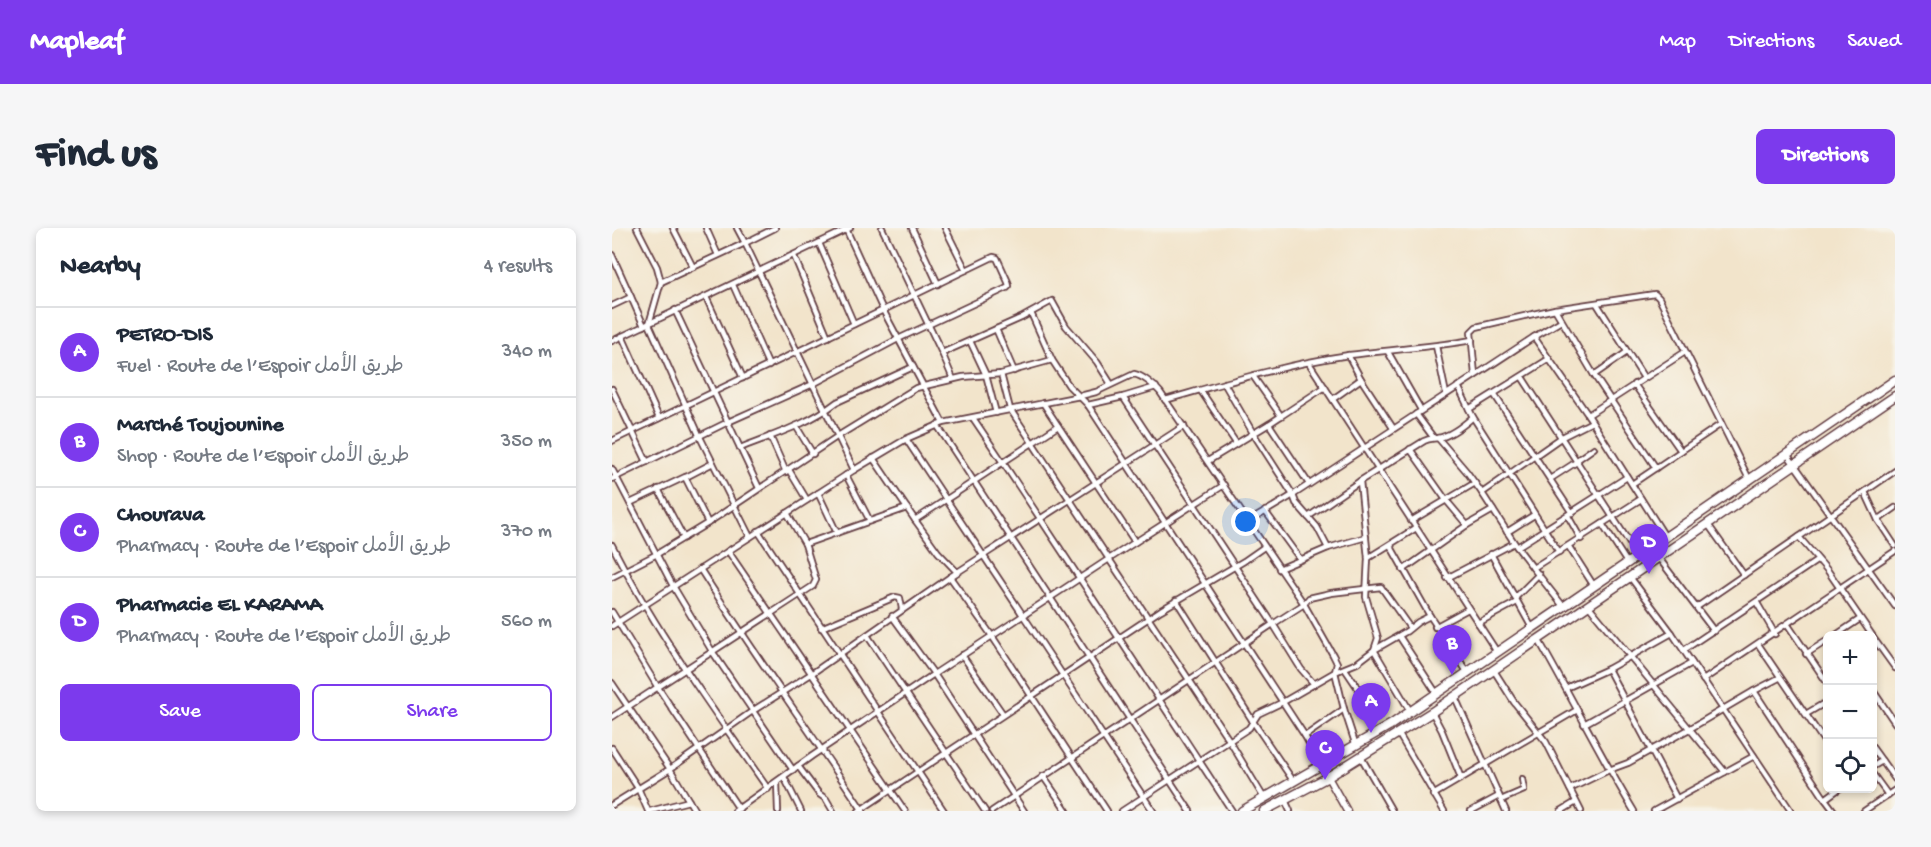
<!DOCTYPE html>
<html lang="en">
<head>
<meta charset="utf-8">
<style>
	body { margin:0; font-family:"Gochi Hand","Playpen Sans Arabic",sans-serif; background:#f6f6f7; color:#1f2937 }
	.controls { position:absolute; right:18px; bottom:18px; display:grid; overflow:hidden; border-radius:9px; box-shadow:0 3px 9px #0003 }
	.controls button { width:54px; height:54px; display:grid; place-items:center; padding:0; border:0; border-bottom:2px solid #e0e1e3; background:#fff; color:#1f2937; font:30px sans-serif }
	.you { position:absolute; left:634px; top:294px; width:21px; height:21px; margin:-15px; border:4px solid #fff; border-radius:50%; background:#1a73e8; box-shadow:0 0 0 9px #1a73e833 }
	.badge { display:grid; place-items:center; width:39px; height:39px; border-radius:50%; background:#7c3aed; color:#fff; font-size:20px; font-weight:700 }
	.pin { position:absolute; translate:-50% -50px; filter:drop-shadow(0 2px 3px #0008) }
	.pin::after { content:''; position:absolute; top:32px; width:21px; height:18px; background:inherit; clip-path:polygon(0 0,100% 0,50% 100%) }
	.list { margin:0; padding:0; list-style:none }
	h2 { display:flex; justify-content:space-between; align-items:center; height:78px; margin:0; padding:0 24px; font-size:26px }
	h2 small { font-size:20px; font-weight:400; color:#747a83 }
	.list li { display:grid; grid-template-columns:39px 1fr auto; gap:18px; align-items:center; box-sizing:border-box; height:90px; padding:0 24px; border-top:2px solid #e0e1e3 }
	.list b { display:block; font-size:22px; white-space:nowrap }
	.list p { margin:0; font-size:20px; white-space:nowrap; color:#747a83 }
	.list em { font-size:20px; font-style:normal; color:#747a83 }
	.actions { display:flex; gap:12px; padding:18px 24px }
	.actions a { flex:1; padding:14px 0; border:2px solid #7c3aed; border-radius:9px; text-align:center; font-size:21px; color:#7c3aed }
	.actions .main { background:#7c3aed; color:#fff }
	.icon { flex:none; width:33px; height:33px; fill:none; stroke:currentColor; stroke-width:2; stroke-linecap:round; stroke-linejoin:round }
	.map { position:relative; flex:none; width:1283px; height:583px; overflow:hidden; border-radius:9px }
	header { display:flex; align-items:center; gap:36px; box-sizing:border-box; height:84px; padding:0 30px; background:#7c3aed; color:#fff }
	header strong { font-size:28px }
	nav { display:flex; gap:33px; margin-inline-start:auto; font-size:21px }
	.intro { display:flex; align-items:center; justify-content:space-between; box-sizing:border-box; height:144px; padding:0 36px }
	h1 { margin:0; font-size:42px }
	.button { padding:15px 27px; border-radius:9px; background:#7c3aed; color:#fff; font-size:21px; font-weight:700 }
	main { display:flex; gap:36px; padding:0 36px }
	aside { flex:1; background:#fff; border-radius:9px; box-shadow:0 3px 9px #0003 }
	.map>svg:first-child { display:block }
</style>
</head>
<body>
<header>
<strong>Mapleaf</strong>
<nav><a>Map</a><a>Directions</a><a>Saved</a></nav>
</header>
<div class="intro"><h1>Find us</h1><a class="button">Directions</a></div>
<main>
<aside>
<h2>Nearby<small>4 results</small></h2>
<ul class="list">
<li><span class="badge">A</span><div><b>PETRO-DIS</b><p>Fuel · Route de l’Espoir طريق الأمل</p></div><em>340 m</em></li>
<li><span class="badge">B</span><div><b>Marché Toujounine</b><p>Shop · Route de l’Espoir طريق الأمل</p></div><em>350 m</em></li>
<li><span class="badge">C</span><div><b>Chourava</b><p>Pharmacy · Route de l’Espoir طريق الأمل</p></div><em>370 m</em></li>
<li><span class="badge">D</span><div><b>Pharmacie EL KARAMA</b><p>Pharmacy · Route de l’Espoir طريق الأمل</p></div><em>560 m</em></li>
</ul>
<div class="actions"><a class="main">Save</a><a>Share</a></div>
</aside>
<div class="map">
<svg width="1283" height="583" viewBox="0 0 1283 583">
	<rect width="100%" height="100%" fill="#f7f3e8"/>
	<filter id="ink" filterUnits="userSpaceOnUse"><feTurbulence type="fractalNoise" baseFrequency=".0167" numOctaves="2"/><feDisplacementMap in="SourceGraphic" scale="12" xChannelSelector="R" yChannelSelector="G"/><feConvolveMatrix kernelMatrix="1 2 1 2 8 2 1 2 1" color-interpolation-filters="sRGB"/></filter>
	<filter id="wash" filterUnits="userSpaceOnUse"><feTurbulence type="fractalNoise" baseFrequency=".008" numOctaves="4" result="noise"/><feDisplacementMap in="SourceGraphic" scale="24" xChannelSelector="R" yChannelSelector="G"/><feGaussianBlur stdDeviation="1.35" result="paint"/><feColorMatrix in="noise" values="0 0 0 0 0 0 0 0 0 0 0 0 0 0 0 0 0 1.4 0 .05"/><feComposite in="paint" operator="in"/></filter>
	<g filter="url(#wash)">
		<rect width="100%" height="100%" fill="#f2e4cb"/>
	</g>
	<g filter="url(#ink)">
		<g fill="none" stroke-linecap="round" stroke-linejoin="round">
			<g stroke="#633d43" stroke-width="8">
				<g id="street">
					<polyline points="25,0 45,39 49,54 37,96 88,209 138,309"/>
					<polyline points="61,0 81,39"/>
					<polyline points="94,0 106,27"/>
					<polyline points="125,0 133,15 163,0"/>
					<polyline points="270,0 330,125 409,90 440,73 454,98 485,134 499,156"/>
					<polyline points="300,0 326,56"/>
					<polyline points="333,0 354,42"/>
					<polyline points="234,1 271,82 331,195"/>
					<polyline points="207,15 242,96"/>
					<polyline points="0,27 19,69"/>
					<polyline points="182,28 216,109"/>
					<polyline points="49,54 133,15 242,242"/>
					<polyline points="121,57 157,138"/>
					<polyline points="94,69 131,150"/>
					<polyline points="985,76 1032,150"/>
					<polyline points="0,78 19,69 32,98"/>
					<polyline points="943,81 982,147 1044,240"/>
					<polyline points="63,82 147,260"/>
					<polyline points="419,85 440,132 457,158 476,177 693,508 709,537"/>
					<polyline points="384,101 402,143"/>
					<polyline points="10,108 47,190"/>
					<polyline points="922,109 949,93"/>
					<polyline points="0,113 238,0"/>
					<polyline points="358,113 374,147 384,185"/>
					<polyline points="824,118 834,166"/>
					<polyline points="776,124 809,182"/>
					<polyline points="330,125 341,151"/>
					<polyline points="736,127 749,151 781,200"/>
					<polyline points="697,135 885,424"/>
					<polyline points="389,146 398,181 497,331 612,257"/>
					<polyline points="863,147 859,104 864,99 943,81 1043,66 1047,70 1138,253"/>
					<polyline points="982,147 1015,124"/>
					<polyline points="641,148 669,188 657,196"/>
					<polyline points="910,149 1026,328"/>
					<polyline points="612,155 641,205 681,267 636,294"/>
					<polyline points="1022,156 1069,223"/>
					<polyline points="846,158 857,181"/>
					<polyline points="0,161 35,234"/>
					<polyline points="589,163 624,215"/>
					<polyline points="882,166 960,285"/>
					<polyline points="721,171 749,151"/>
					<path d="M553,172C613,155 675,136 737,127C778,122 819,119 860,112"/>
					<polyline points="431,175 523,314"/>
					<polyline points="476,177 511,169 544,159"/>
					<polyline points="804,186 821,209"/>
					<polyline points="669,188 713,159"/>
					<polyline points="861,189 947,324"/>
					<path d="M361,190C449,320 534,452 620,583"/>
					<polyline points="325,197 578,583"/>
					<polyline points="184,198 201,226"/>
					<polyline points="158,208 174,244"/>
					<polyline points="826,210 855,244 870,265"/>
					<polyline points="294,211 541,583"/>
					<polyline points="0,213 381,29 385,30 396,54 397,58 395,60 286,111 201,156 116,194 0,251"/>
					<path d="M128,220C161,207 197,196 225,174L301,139"/>
					<polyline points="798,221 834,272 855,297"/>
					<polyline points="1175,226 1283,378"/>
					<polyline points="261,230 303,292 446,198"/>
					<polyline points="965,232 982,220"/>
					<polyline points="596,233 657,196 697,256"/>
					<polyline points="0,241 61,358 100,423 181,542"/>
					<polyline points="177,242 195,272"/>
					<polyline points="234,247 258,293"/>
					<polyline points="74,249 101,235"/>
					<polyline points="938,251 966,233"/>
					<polyline points="1020,256 1109,196"/>
					<polyline points="46,261 72,310"/>
					<polyline points="1253,264 1266,292 1283,318"/>
					<polyline points="206,265 225,305"/>
					<polyline points="18,275 73,249 96,295"/>
					<polyline points="653,283 688,331"/>
					<polyline points="175,285 193,316 295,280"/>
					<polyline points="956,288 969,311"/>
					<polyline points="696,289 748,253"/>
					<polyline points="303,292 326,324 345,344"/>
					<polyline points="1266,292 1283,280"/>
					<polyline points="799,293 863,255"/>
					<polyline points="1095,295 1132,347"/>
					<polyline points="990,296 1016,336"/>
					<polyline points="146,303 332,583"/>
					<polyline points="895,304 922,287"/>
					<polyline points="1187,309 1216,343 1260,407"/>
					<polyline points="1054,310 976,187 1073,124"/>
					<path d="M0,317C43,403 101,481 156,561"/>
					<polyline points="778,317 818,388"/>
					<polyline points="905,319 870,265 950,209 980,194"/>
					<polyline points="957,319 982,358"/>
					<polyline points="716,320 705,299 684,275 681,267 922,109 976,187"/>
					<polyline points="116,323 293,583"/>
					<polyline points="879,326 920,400"/>
					<polyline points="1046,329 1102,403"/>
					<polyline points="756,330 804,300"/>
					<polyline points="921,340 905,319 1015,249"/>
					<path d="M88,341C140,423 197,502 251,583"/>
					<polyline points="667,341 716,320 754,309"/>
					<polyline points="791,342 855,297 881,282"/>
					<polyline points="0,349 45,326 96,295 226,208 304,160 351,149 389,146 440,132"/>
					<polyline points="338,349 380,408 497,331 617,512 652,570"/>
					<polyline points="1018,349 1060,405 1179,583"/>
					<polyline points="835,350 902,315"/>
					<polyline points="903,370 927,346"/>
					<polyline points="564,372 642,495 682,554"/>
					<polyline points="1145,375 1163,406"/>
					<polyline points="976,377 1113,544"/>
					<polyline points="951,378 921,340 1029,271"/>
					<polyline points="1085,379 1283,243"/>
					<polyline points="0,384 45,458 127,581"/>
					<polyline points="866,395 905,374"/>
					<polyline points="1176,397 1216,456"/>
					<path d="M0,398L242,242L294,211L331,195L468,168L484,164L522,146C531,148 542,157 548,164L692,376L721,427L725,435L723,444L732,481L744,518"/>
					<polyline points="823,399 856,381"/>
					<polyline points="209,400 283,369 288,370 290,381"/>
					<polyline points="255,407 373,583"/>
					<polyline points="1224,407 1248,391"/>
					<polyline points="787,408 825,466"/>
					<polyline points="1260,408 1283,440"/>
					<path d="M926,411C959,468 988,527 1022,583"/>
					<polyline points="1146,416 1216,519"/>
					<polyline points="1072,422 1206,332"/>
					<polyline points="1194,426 1216,412"/>
					<polyline points="350,427 391,486"/>
					<polyline points="733,441 760,481"/>
					<polyline points="881,441 902,474 934,514 969,583"/>
					<polyline points="996,441 1065,571"/>
					<polyline points="1091,452 1283,323"/>
					<polyline points="0,455 58,541 0,577"/>
					<polyline points="702,456 689,441 661,396 692,376 697,370 719,365 769,359 798,400"/>
					<polyline points="954,460 996,441 1060,405"/>
					<polyline points="1260,461 1283,495"/>
					<polyline points="1142,463 1167,450"/>
					<polyline points="843,469 894,583"/>
					<path d="M798,483L762,422L766,410L754,369L756,330L748,253L812,213C818,210 821,211 826,210C838,208 852,197 861,189L857,181L937,131"/>
					<polyline points="820,484 830,503 849,550"/>
					<polyline points="1194,486 1216,473"/>
					<polyline points="0,489 201,358 204,352 193,316"/>
					<polyline points="972,496 1080,435"/>
					<polyline points="786,505 832,583"/>
					<polyline points="693,508 732,481"/>
					<polyline points="1260,519 1283,551"/>
					<polyline points="0,520 26,560 36,583"/>
					<polyline points="749,529 780,583"/>
					<polyline points="186,538 207,566 214,571 221,583"/>
					<polyline points="1260,539 1270,533"/>
					<polyline points="1260,545 1276,567"/>
					<polyline points="431,548 455,583"/>
					<polyline points="172,549 189,583"/>
					<polyline points="165,554 166,583"/>
					<polyline points="958,561 997,542 1016,535 1079,500 1142,463 1213,571 1228,560"/>
					<polyline points="821,567 965,482"/>
					<polyline points="1213,571 1222,583"/>
					<polyline points="673,572 678,583"/>
					<polyline points="889,572 912,562 910,551"/>
					<polyline points="38,583 77,573"/>
					<polyline points="83,583 58,541 142,482 199,446 338,349 572,198"/>
					<polyline points="123,583 200,528 322,446 280,388"/>
					<polyline points="247,583 549,382 632,333 652,319"/>
					<polyline points="380,583 661,396 511,169"/>
					<polyline points="412,583 322,446 380,408 495,583"/>
					<polyline points="510,583 637,500 646,486 671,474 723,444 745,435 762,422 795,403 806,394 818,388 856,445"/>
					<polyline points="859,583 887,568"/>
					<polyline points="949,583 964,574"/>
					<polyline points="1042,583 1142,528"/>
					<polyline points="1252,583 1283,562"/>
				</g>
			</g>
			<g stroke="#633d43" stroke-width="9">
				<polyline id="secondary" points="709,537 735,583"/>
			</g>
			<g stroke="#633d43" stroke-width="11">
				<g id="highway">
					<polyline points="630,583 780,496 1283,152"/>
					<polyline points="652,583 716,549 820,484 1283,168"/>
				</g>
			</g>
			<use href="#street" stroke="#fff" stroke-width="4.5"/>
			<use href="#secondary" stroke="#fff" stroke-width="6"/>
			<use href="#highway" stroke="#fff" stroke-width="8"/>
		</g>
	</g>
</svg>
<div class="controls">
<button>+</button>
<button>−</button>
<button><svg class="icon" aria-label="locate" viewBox="0 0 24 24"><circle cx="12" cy="12" r="6"/><path d="M12 2v4M12 18v4M2 12h4M18 12h4"/></svg></button>
</div>
<div class="you"></div>
<div class="pin badge" style="left:759px;top:505px">A</div>
<div class="pin badge" style="left:840px;top:447px">B</div>
<div class="pin badge" style="left:713px;top:552px">C</div>
<div class="pin badge" style="left:1037px;top:346px">D</div>
</div>
</main>
</body>
</html>
